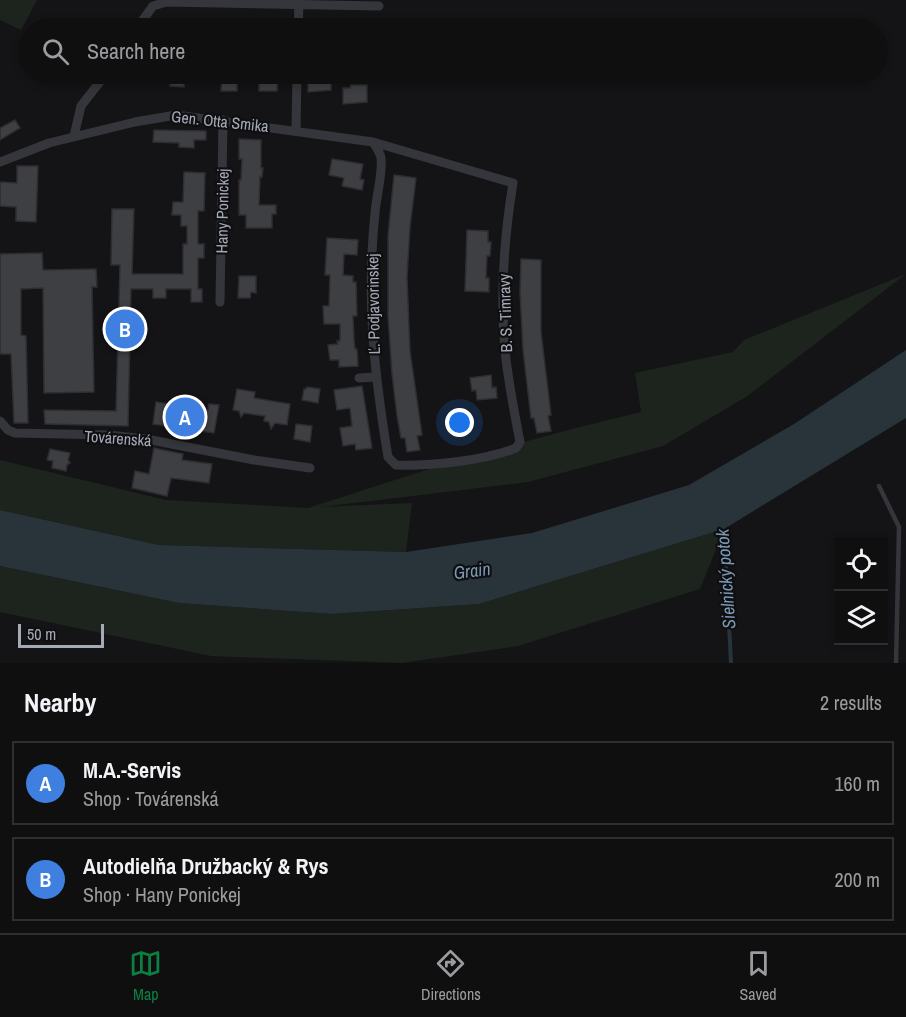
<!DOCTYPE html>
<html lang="en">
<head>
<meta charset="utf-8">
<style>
	body { margin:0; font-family:"Archivo Narrow",sans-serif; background:#181819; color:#f1f3f6 }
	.controls { position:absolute; right:18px; bottom:18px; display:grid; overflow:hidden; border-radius:0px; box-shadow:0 3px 9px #0003 }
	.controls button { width:54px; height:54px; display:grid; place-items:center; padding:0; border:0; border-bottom:2px solid #2f2f30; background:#0f0f10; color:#f1f3f6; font:30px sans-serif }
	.scale { position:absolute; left:18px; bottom:15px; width:86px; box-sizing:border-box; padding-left:6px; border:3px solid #a5aab7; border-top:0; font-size:16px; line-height:21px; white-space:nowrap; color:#a5aab7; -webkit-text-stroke:4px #0f0f11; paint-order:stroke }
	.you { position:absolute; left:460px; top:423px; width:21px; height:21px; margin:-15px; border:4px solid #fff; border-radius:50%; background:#1a73e8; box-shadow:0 0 0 9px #1a73e833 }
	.badge { display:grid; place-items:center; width:39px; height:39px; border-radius:50%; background:#0b8043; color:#fff; font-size:20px; font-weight:700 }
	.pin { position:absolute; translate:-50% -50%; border:3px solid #fff; box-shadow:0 2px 6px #0006 }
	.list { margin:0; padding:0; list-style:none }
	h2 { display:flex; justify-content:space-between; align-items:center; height:78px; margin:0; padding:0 24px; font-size:26px }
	h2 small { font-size:20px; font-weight:400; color:#9b9c9f }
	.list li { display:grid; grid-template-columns:39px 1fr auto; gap:18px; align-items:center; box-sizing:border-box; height:84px; margin:0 12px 12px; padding:0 12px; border:2px solid #2f2f30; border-radius:0px }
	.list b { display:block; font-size:22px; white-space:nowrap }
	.list p { margin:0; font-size:20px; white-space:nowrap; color:#9b9c9f }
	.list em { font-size:20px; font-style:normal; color:#9b9c9f }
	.icon { flex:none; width:33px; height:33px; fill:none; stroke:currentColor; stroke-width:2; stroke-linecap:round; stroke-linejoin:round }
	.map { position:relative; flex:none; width:906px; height:663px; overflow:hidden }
	.search { position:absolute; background:#0f0f10; box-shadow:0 3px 9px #0003; left:18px; right:18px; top:18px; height:66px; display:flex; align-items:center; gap:15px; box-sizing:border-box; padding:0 21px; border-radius:33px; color:#9b9c9f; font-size:22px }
	.sheet { height:270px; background:#0f0f10 }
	nav { display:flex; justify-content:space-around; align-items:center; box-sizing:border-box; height:84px; border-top:2px solid #2f2f30; background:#0f0f10; font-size:16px; color:#9b9c9f }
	nav a { display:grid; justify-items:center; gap:3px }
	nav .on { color:#0b8043 }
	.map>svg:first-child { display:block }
</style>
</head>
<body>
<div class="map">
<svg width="906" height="663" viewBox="0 0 906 663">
	<rect width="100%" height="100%" fill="#141416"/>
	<g fill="#1c241d">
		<polygon points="0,0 37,0 21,30 0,20"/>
		<polygon points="906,274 746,397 663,446 528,482 321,507 412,503 406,552 159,545 0,510 0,460 166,500 308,508 457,460 580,427 641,412 635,373 733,352 744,340"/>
		<polygon points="724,529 700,589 518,646 402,663 211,656 0,612 0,566 179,603 332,614 479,604"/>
	</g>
	<polygon fill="#29333a" points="906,350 906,418 724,529 479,604 332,614 179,603 0,566 0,510 159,545 406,552 532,533 689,485 794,424"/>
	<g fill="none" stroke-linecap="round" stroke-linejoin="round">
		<polyline stroke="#29333a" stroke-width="4" points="724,526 731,663"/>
	</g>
	<g fill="#3e3f43" stroke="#2e2e32" stroke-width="1.5">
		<polygon points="170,74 185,74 184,87 170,86"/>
		<polygon points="259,74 278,75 277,91 259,91"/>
		<polygon points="315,74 328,74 328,80 331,80 331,90 308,92 308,82 315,82"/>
		<polygon points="222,76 237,76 237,91 221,91"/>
		<polygon points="351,85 367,85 367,102 343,104 343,88 350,88"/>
		<polygon points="15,120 20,128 0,140 0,128"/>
		<polygon points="154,130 206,131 206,140 194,140 194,148 179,147 179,143 153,142"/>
		<polygon points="239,139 261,140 261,168 263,168 262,177 260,177 259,205 276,205 276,214 272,214 272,228 246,228 246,215 239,215 239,180 241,180 242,159 239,159"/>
		<polygon points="332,159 363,164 360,179 364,180 362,190 342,186 344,178 329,175"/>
		<polygon points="17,166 38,166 36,222 16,221 16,207 0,206 0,182 17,183"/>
		<polygon points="184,172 205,173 204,211 198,211 198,244 204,244 204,258 198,258 198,289 202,289 202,302 191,302 191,289 166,289 166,298 153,298 153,289 131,289 128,426 45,424 44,410 116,411 120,265 111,265 112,209 134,209 132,274 183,274 183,244 187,244 187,226 181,226 181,215 172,215 173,202 183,202"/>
		<polygon points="394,175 416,178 410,227 407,277 410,351 422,435 417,436 420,450 407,452 405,438 401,438 397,416 392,374 388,316 388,236"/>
		<polygon points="467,230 488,231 488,242 491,242 490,256 487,256 486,278 489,278 489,292 465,291"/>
		<polygon points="327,238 358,240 357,255 344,254 343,275 353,276 353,282 356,282 357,316 353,316 354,340 355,349 357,349 358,366 339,367 339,360 330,360 328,345 338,344 337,341 340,341 340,324 324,324 323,306 329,306 330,275 325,275"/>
		<polygon points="42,253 43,270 96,269 97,287 92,287 94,392 44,393 43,288 21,289 21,335 26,336 28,423 14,423 11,354 0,354 0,254"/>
		<polygon points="521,259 541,260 541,332 551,415 548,416 551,431 537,433 534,418 531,418 523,350 520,292"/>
		<polygon points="239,276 256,276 256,293 251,292 250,298 238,298"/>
		<polygon points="491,375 492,388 496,387 497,398 477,400 476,390 472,391 470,378"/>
		<polygon points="362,386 372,448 356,450 355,444 343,446 340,428 352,426 350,408 337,410 334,390"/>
		<polygon points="307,387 320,389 318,403 302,400 304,389 306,389"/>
		<polygon points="237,389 255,392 254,398 290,404 287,425 275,423 271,429 269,422 264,421 265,416 244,413 241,417 239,411 233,410"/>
		<polygon points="156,402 208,410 209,404 219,405 214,433 153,424"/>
		<polygon points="296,424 312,426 310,442 294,439"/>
		<polygon points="154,448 183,454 182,460 212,464 209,483 171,478 167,496 132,488 135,471 149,474"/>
		<polygon points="50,449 70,453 68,460 70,463 67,465 66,471 52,468 53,461 47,460"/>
	</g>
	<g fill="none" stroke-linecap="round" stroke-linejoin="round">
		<polyline stroke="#35363b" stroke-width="4.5" points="879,486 899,527 896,663"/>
		<g stroke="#35363b" stroke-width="9">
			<polyline points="137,28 153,6 167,2 379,6"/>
			<polyline points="298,28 299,5"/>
			<polyline points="296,130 297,74"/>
			<polyline points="74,136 81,106 106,74"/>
			<path d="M0,162L49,143L135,122L176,115L373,142L513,183C504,238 500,294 505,350C508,381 514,411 520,442L516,448C484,461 430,466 396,465L388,457C374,372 366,299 375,213C376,197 383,174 381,158C380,152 376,147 373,142"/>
			<polyline points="220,302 223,120"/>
			<polyline points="359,378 375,377"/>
			<polyline points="0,421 8,430 15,433 108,435 146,439 254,460 310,468"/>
		</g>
	</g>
	<g text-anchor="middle" stroke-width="4.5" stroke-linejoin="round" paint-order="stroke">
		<g font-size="16" fill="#a5aab7" stroke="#0f0f11">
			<text transform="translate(220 121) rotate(6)" y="6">Gen. Otta Smika</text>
			<text transform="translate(222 211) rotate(-89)" y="6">Hany Ponickej</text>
			<text transform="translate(373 304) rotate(-91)" y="6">Ľ. Podjavorinskej</text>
			<text transform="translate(505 313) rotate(-92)" y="6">B. S. Timravy</text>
			<text transform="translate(118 438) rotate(4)" y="6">Továrenská</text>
		</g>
		<g font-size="18" font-style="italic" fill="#7a99b4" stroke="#0f0f11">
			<text transform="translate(472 571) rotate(-7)" y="6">Grain</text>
			<text transform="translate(726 579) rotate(-94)" y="6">Sielnický potok</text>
		</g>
	</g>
</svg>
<div class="controls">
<button><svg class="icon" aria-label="locate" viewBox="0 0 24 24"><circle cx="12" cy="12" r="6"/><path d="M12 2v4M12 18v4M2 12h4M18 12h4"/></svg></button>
<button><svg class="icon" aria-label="layers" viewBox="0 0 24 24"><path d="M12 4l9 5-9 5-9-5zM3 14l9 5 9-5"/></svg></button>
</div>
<div class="scale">50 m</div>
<div class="you"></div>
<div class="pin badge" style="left:185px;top:417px;background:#3f7fe0">A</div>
<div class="pin badge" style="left:125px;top:329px;background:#3f7fe0">B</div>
<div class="search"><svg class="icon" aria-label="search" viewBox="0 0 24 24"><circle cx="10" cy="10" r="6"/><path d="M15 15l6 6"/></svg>Search here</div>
</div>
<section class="sheet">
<h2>Nearby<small>2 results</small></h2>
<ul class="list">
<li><span class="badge" style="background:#3f7fe0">A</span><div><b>M.A.-Servis</b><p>Shop · Továrenská</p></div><em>160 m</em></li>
<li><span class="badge" style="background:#3f7fe0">B</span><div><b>Autodielňa Družbacký &amp; Rys</b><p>Shop · Hany Ponickej</p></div><em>200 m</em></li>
</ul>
</section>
<nav>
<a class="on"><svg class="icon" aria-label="map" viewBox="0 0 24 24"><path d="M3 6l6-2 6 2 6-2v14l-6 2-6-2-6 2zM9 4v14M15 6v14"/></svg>Map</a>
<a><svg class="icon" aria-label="directions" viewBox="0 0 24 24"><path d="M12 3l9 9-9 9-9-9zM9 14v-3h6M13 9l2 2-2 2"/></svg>Directions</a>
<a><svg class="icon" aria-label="saved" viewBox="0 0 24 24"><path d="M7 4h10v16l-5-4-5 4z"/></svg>Saved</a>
</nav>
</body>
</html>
